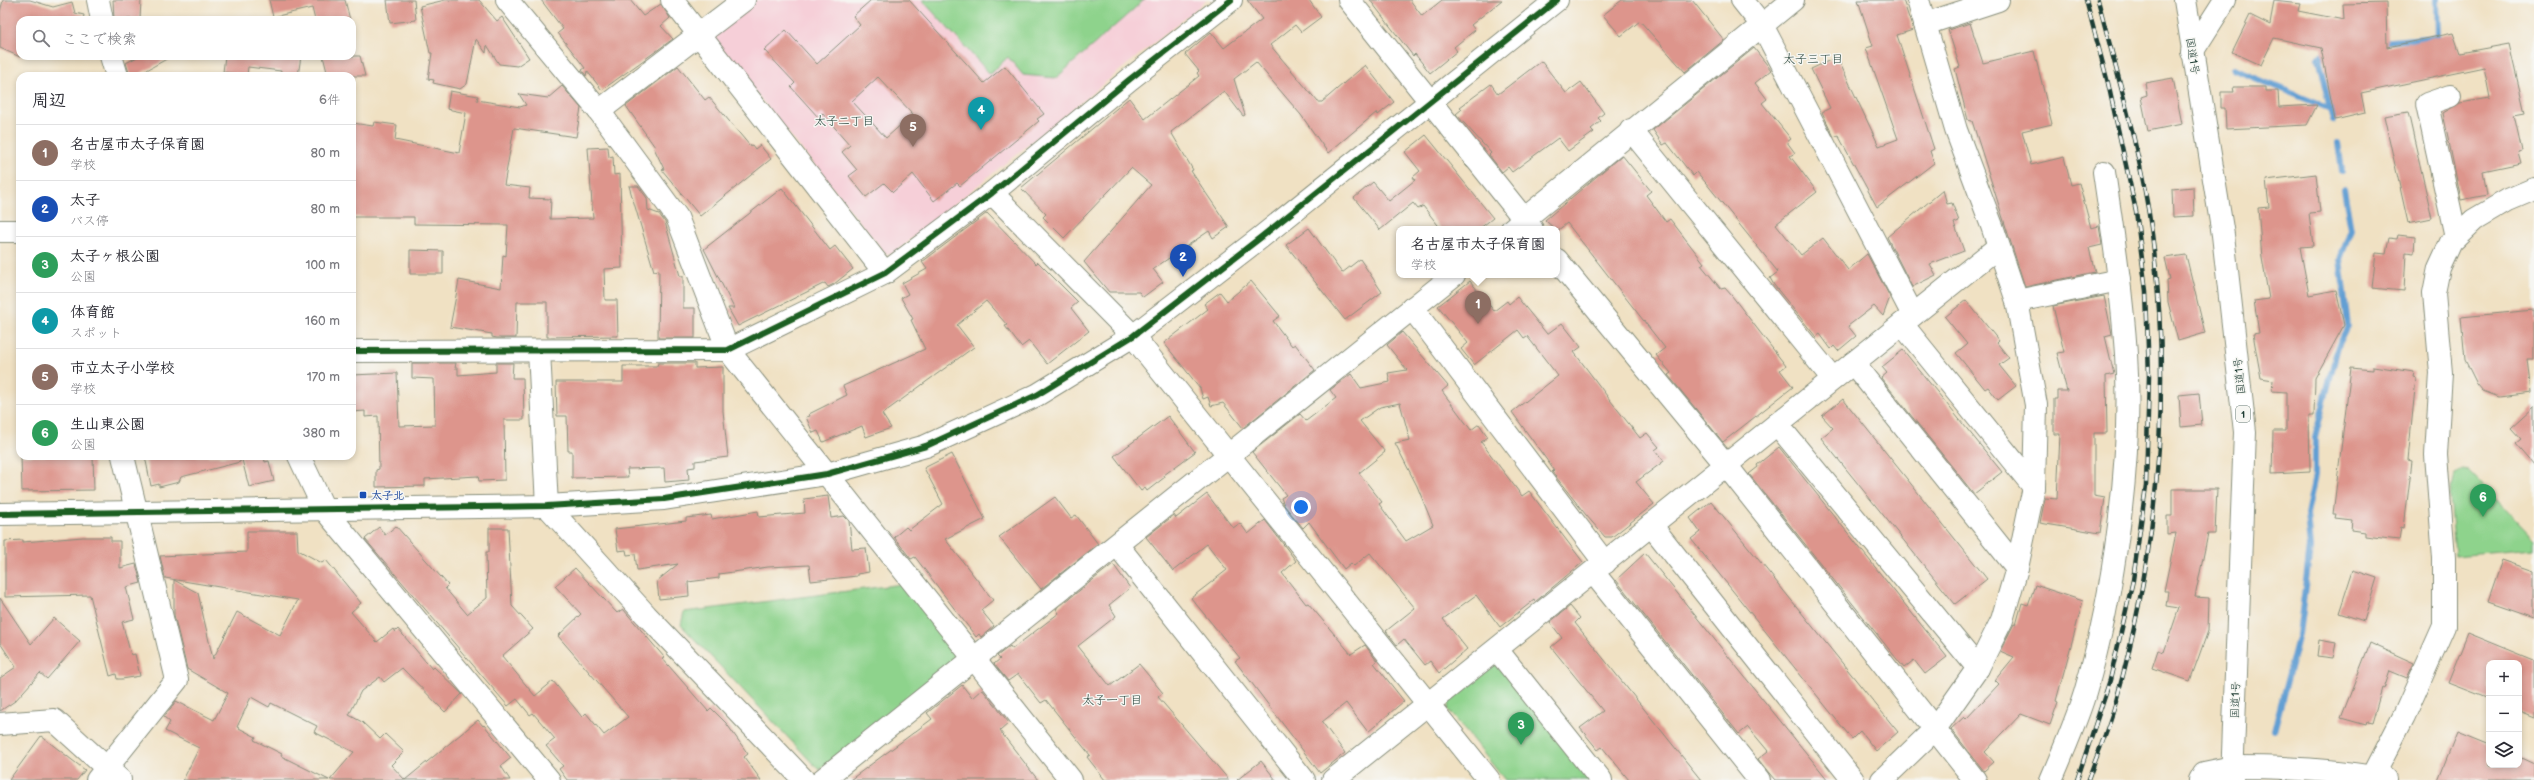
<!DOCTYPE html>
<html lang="ja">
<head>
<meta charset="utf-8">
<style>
	body { margin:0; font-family:"Balsamiq Sans","Klee One",sans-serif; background:#f2f2f3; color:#2b2b33 }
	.controls { position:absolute; right:12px; bottom:12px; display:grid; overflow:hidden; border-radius:8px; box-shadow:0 2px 6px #0003 }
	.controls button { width:36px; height:36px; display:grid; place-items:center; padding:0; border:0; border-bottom:1px solid #e1e1e2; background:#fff; color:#2b2b33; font:20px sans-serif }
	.you { position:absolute; left:1301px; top:507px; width:14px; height:14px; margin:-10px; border:3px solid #fff; border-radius:50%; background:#1a73e8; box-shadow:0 0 0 6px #1a73e833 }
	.badge { display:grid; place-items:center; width:26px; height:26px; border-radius:50%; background:#b5179e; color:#fff; font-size:13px; font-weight:700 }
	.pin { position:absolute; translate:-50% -33px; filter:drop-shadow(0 1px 2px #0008) }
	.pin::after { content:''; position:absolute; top:21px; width:14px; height:12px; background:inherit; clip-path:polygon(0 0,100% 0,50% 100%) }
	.popup { position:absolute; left:1396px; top:226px; width:164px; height:52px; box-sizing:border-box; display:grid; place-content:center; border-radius:8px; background:#fff; filter:drop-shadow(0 1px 3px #0005); font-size:13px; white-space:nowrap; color:#7c7c81 }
	.popup b { font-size:15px; color:#2b2b33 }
	.popup::after { content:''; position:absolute; left:50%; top:100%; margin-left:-8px; border:8px solid transparent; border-top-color:#fff }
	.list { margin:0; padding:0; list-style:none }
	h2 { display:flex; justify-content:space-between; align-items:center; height:52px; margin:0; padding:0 16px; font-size:17px }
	h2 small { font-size:13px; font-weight:400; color:#7c7c81 }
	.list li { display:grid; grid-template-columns:26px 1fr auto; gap:12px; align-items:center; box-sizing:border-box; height:56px; padding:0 16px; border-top:1px solid #e1e1e2 }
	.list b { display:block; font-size:15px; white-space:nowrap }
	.list p { margin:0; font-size:13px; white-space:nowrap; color:#7c7c81 }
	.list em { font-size:13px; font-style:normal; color:#7c7c81 }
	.icon { flex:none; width:22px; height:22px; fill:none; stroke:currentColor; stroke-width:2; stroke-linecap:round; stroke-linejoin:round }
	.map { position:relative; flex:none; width:2534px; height:780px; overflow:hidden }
	.search { position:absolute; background:#fff; box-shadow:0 2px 6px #0003; left:16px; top:16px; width:340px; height:44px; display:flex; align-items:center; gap:10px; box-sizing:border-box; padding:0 14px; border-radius:12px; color:#7c7c81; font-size:15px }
	.panel { position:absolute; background:#fff; box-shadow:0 2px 6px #0003; left:16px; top:72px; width:340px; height:388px; border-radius:12px }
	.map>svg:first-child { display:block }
</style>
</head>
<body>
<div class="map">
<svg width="2534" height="780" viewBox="0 0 2534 780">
	<rect width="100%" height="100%" fill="#f6f6f2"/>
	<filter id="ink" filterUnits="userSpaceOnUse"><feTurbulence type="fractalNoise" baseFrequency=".025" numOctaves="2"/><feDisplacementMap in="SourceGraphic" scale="8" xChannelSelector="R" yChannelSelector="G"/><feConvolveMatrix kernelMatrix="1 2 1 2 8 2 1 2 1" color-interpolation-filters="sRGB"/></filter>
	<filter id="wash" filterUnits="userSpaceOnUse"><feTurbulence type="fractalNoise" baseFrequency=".012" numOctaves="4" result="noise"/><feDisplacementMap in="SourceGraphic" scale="16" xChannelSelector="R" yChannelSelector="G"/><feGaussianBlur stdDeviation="0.9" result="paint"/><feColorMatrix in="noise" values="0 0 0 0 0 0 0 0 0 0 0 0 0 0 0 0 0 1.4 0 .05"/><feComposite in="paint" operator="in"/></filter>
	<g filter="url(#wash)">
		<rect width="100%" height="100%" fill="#f0e1c3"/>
		<polygon fill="#f6cfd8" points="755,0 1207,0 893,254 885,253 715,42 716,31"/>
		<g fill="#8ed38c" stroke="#568860">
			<polygon points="922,0 1144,0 1056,78 1023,75 1008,57 990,74"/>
			<polygon points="2463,470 2469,471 2534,539 2534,548 2455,555 2450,495 2454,474"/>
			<polygon points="903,584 961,660 819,770 681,625 684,612"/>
			<polygon points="1490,665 1501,665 1594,780 1505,780 1448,709 1449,698"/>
		</g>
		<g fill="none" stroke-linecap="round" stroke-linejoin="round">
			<g stroke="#629fd3" stroke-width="6">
				<polyline points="2380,42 2438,37 2437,0"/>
				<polyline points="2328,52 2318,58 2333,121"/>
				<polyline points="2233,69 2328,108"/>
				<polyline points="2338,143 2342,171"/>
				<polyline points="2274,731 2299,634 2310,548 2307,514 2315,476 2315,438 2338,346 2348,326 2340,259 2351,230 2344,189"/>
			</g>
		</g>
		<g id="blocks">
			<g fill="#dd958c" fill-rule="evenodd">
				<polygon points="3,0 30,0 53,7 72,2 75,13 84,15 83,20 20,20 20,57 0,48 0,12"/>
				<polygon points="113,0 141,0 140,19 114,19"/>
				<polygon points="269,0 345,0 350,20 315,20 312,8 273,17"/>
				<polygon points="387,0 414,0 416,20 390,23"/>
				<polygon points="445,0 479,0 497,21 502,17 529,58 517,66 499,64 487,45 486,53 476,39 467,84 460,89 433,83 434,80 428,79 432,53 430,53 420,6"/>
				<polygon points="541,0 630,0 643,16 661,4 670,18 661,26 673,39 602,90 587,71 586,76 582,70 585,68 558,33 563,29"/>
				<path d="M871,0H909L984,83L1005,66L1044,114L1037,119L1039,121L960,186L957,183L934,201L913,174L893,192L884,183L866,197L849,176L857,170L842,152L850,145L822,113L818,117L791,87L795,83L764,50L786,30L817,64L860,25L853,16ZM878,77L913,114L886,138L852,101Z"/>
				<polygon points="1247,0 1309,0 1321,17 1301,32 1295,25 1270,45 1318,102 1322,102 1365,65 1394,102 1378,115 1377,112 1328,153 1301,115 1256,62 1234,79 1245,115 1243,116 1224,91 1171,132 1193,170 1191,171 1229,227 1213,238 1209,231 1153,269 1163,282 1143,297 1139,292 1109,292 1084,262 1151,185 1131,168 1064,238 1043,217 1046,214 1021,188 1129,98 1145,119 1199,76 1197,73 1199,71 1185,54 1211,32 1224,48 1262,19"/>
				<polygon points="1370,0 1410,0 1422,16 1442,0 1502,0 1471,25 1475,30 1454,47 1457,51 1430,73 1415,54 1413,56"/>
				<polygon points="1622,0 1692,0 1724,40 1685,72 1640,21 1621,36 1603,15"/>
				<polygon points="1858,0 1903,0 1913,30 1897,35 1934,149 1930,151 1934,163 1877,207 1838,135 1834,137 1822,112 1830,108 1811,69 1837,57 1879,146 1898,139 1866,48 1873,46"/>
				<polygon points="2274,0 2300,3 2298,11 2344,20 2343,4 2386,3 2387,47 2453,33 2460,53 2509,44 2525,113 2514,115 2522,151 2518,152 2521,163 2483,171 2487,195 2461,200 2443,113 2460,103 2490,98 2484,67 2361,93 2365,113 2335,120 2321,48 2274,38 2261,65 2232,52 2250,15 2270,25"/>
				<polygon points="1970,23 1983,63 2034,51 2052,124 2022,131 2031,165 2064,157 2071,185 2079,183 2091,228 2099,226 2102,245 2089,248 2095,272 2025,287 1972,121 1968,120 1955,69 1960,67 1948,30"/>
				<polygon points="1754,48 1771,70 1755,83 1767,99 1762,103 1791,139 1787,142 1795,153 1790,156 1817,192 1776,224 1801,255 1823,238 1848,270 1867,254 1890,297 1883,316 1874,306 1848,326 1856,336 1838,351 1834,346 1831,349 1820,334 1816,337 1774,285 1770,278 1778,272 1697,172 1693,176 1667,143 1663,145 1653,130"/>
				<polygon points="139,56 172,56 136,76 130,76 126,63"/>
				<polygon points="225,56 301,56 298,76 280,76 281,71 248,67 247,75 223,72"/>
				<polygon points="323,56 360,56 365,76 328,76"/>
				<polygon points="1541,61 1566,93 1581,82 1604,113 1598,118 1601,121 1591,129 1594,132 1568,151 1558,138 1512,172 1508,167 1502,172 1489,155 1491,153 1456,114 1462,109 1460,107 1491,84 1498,94"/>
				<polygon points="678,66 705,100 709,97 750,146 752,145 755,149 760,145 771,159 700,216 662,170 664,169 654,148 655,147 626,106"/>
				<polygon points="2173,78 2182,124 2148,131 2141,97 2147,95 2145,83"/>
				<polygon points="562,86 581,108 576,137 514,128 504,185 530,188 529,198 551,199 550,219 593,218 588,148 608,147 609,157 613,156 614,175 620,174 622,268 604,269 605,300 617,300 618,336 547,337 547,302 517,302 516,338 497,338 492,337 492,334 450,327 459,280 501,288 503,255 506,256 508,225 414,224 414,217 352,217 352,123 373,126 374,122 397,125 395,140 459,153 466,113 447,109 450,91 478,96 477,100 520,107 526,105 519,94 548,98"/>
				<polygon points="2233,87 2266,87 2266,91 2278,91 2279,107 2317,105 2307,125 2226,129 2225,108 2221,108 2221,92 2234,92"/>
				<polygon points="2408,112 2432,218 2408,223 2384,116"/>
				<polygon points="1426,135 1493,218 1479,229 1441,229 1423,206 1418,209 1413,203 1380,230 1354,198 1373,182 1389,201 1415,180 1413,177 1420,171 1405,152"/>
				<polygon points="1622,155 1651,191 1646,195 1666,222 1670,219 1704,263 1701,265 1721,289 1725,288 1732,296 1786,366 1780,370 1793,387 1723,442 1668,375 1671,373 1656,355 1665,348 1567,223 1557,231 1545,220"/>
				<polygon points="2316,174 2320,212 2309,213 2313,246 2300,247 2309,295 2336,290 2344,325 2315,378 2314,416 2309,416 2310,472 2272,474 2273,431 2286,431 2286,392 2272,391 2273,380 2261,378 2253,334 2259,333 2254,301 2269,299 2262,258 2258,208 2269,207 2266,180"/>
				<polygon points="629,186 638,186 647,198 648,210 659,214 665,222 680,276 683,276 683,308 695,308 695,338 658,338 659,270 654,271"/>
				<polygon points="2193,187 2194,216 2173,217 2172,189"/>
				<polygon points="782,188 830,250 835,246 853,269 834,284 828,287 825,283 738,326 728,308 734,308 704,249"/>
				<polygon points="1943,190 1947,204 1952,203 1959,221 1954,223 1964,251 1930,264 1936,275 1912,287 1887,237"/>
				<polygon points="987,213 1036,264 1038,262 1078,302 1071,308 1089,331 1047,364 1029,341 1021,347 1005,326 1007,325 986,301 957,325 974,347 882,414 891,428 866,437 862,426 823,442 818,431 813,433 806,417 810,416 809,414 847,395 843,386 925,349 911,320 913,319 901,298 908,294 902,283 927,269 922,262"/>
				<polygon points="1309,228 1342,273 1360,259 1382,292 1345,320 1286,245"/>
				<polygon points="2398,235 2415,237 2414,253 2406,252 2404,291 2372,288 2376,253 2386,254 2389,238 2397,239"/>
				<polygon points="410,250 443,251 443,274 410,274"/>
				<polygon points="2186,255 2205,333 2178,341 2168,302 2167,280 2170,279 2165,258"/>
				<polygon points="1251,281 1280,316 1273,321 1292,346 1295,344 1315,370 1243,428 1223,403 1211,406 1208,397 1203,399 1200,388 1164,343 1208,309 1204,304 1220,292 1227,301"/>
				<polygon points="1470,281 1494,311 1507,301 1509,304 1517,297 1547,334 1562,323 1581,347 1574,352 1610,400 1640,438 1647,433 1659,447 1655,450 1664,461 1636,482 1654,504 1612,537 1605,537 1586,515 1552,472 1554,470 1512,412 1558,376 1527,336 1524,338 1518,330 1474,365 1461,349 1468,343 1438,306"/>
				<polygon points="2104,296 2112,334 2105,336 2114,374 2106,376 2107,433 2094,433 2094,496 2105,498 2100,533 2040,523 2045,498 2057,499 2060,434 2054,434 2054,399 2057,399 2057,391 2067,391 2057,353 2064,352 2053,306"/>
				<polygon points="1966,300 1999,341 1997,343 2009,358 1999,365 2016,386 1998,400 1988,387 1985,389 1956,353 1967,344 1945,317"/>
				<polygon points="2534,310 2534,359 2527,359 2531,393 2499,397 2483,391 2477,384 2465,360 2461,317"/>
				<path d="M1402,332L1448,386L1442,391L1471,430L1479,424L1488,437L1481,442L1522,496L1529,491L1583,562L1535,602L1534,600L1500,627L1476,595L1443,619L1467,649L1439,673L1430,661L1425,665L1404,639L1397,645L1386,631L1415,608L1370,553L1354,566L1351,563L1344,569L1309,522L1303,528L1284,505L1281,498L1286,495L1252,452L1300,414L1306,421L1336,398L1330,390L1351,374L1361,388L1390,382L1388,373L1407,370L1387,345ZM1400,403L1410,440L1395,443L1417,486L1433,525L1406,541L1379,504L1382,502L1359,473L1385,452L1360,421L1380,407Z"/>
				<polygon points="1903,350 2002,472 1974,494 1881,378 1887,373 1882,367"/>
				<polygon points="412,363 456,363 455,368 458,368 458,375 496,372 496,363 513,363 512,378 523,378 524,420 504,420 505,480 479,481 478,476 425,479 425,486 376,487 376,470 379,469 378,416 365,417 365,411 352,412 352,375 397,373 399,426 435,425 434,379 412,378"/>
				<polygon points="658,363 695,363 695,368 723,367 723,411 728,457 695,461 695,467 688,468 689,480 665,482 664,468 627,469 628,477 572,478 572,451 568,451 567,416 557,416 556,382 623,382 623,366 657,366"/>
				<polygon points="2373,366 2414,372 2413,377 2416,378 2408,460 2412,461 2404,528 2401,527 2399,540 2365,536 2365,532 2351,530 2352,520 2335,518 2336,514 2333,514 2351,368 2373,370"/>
				<polygon points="2199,393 2202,425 2181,427 2179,395"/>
				<polygon points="1843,399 1987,579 1955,604 1821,438 1833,428 1822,416"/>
				<polygon points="2534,407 2534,466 2515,444 2521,439 2511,428"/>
				<polygon points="1168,416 1195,452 1164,475 1165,477 1147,491 1145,488 1141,491 1114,456"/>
				<polygon points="1779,447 1947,657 1925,674 1914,660 1904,668 1749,474 1758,467 1757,465"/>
				<polygon points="952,454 985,519 945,539 993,600 981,610 994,626 981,637 979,634 976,637 915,557 911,559 894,537 906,527 909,530 943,504 924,468"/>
				<polygon points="21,456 93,456 94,490 22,491"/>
				<polygon points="145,456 240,456 240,462 181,477 179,482 159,487 159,484 151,486"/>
				<polygon points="241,456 264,456 265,462 269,461 274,481 249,487"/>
				<polygon points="2172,489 2217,489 2215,534 2208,534 2195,597 2209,598 2208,631 2190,681 2152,668 2158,650 2164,652 2179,608 2166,606 2168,591 2164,591 2176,533 2167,534 2167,516 2172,516"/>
				<polygon points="1207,494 1233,528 1240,523 1248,534 1265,520 1296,561 1282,573 1306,604 1308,603 1351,654 1365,645 1377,661 1374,663 1404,701 1368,732 1346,703 1322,722 1345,753 1320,773 1235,661 1240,658 1191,598 1227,570 1207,544 1173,571 1146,537 1174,515 1176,518"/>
				<polygon points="828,496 831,518 844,516 849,521 852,549 866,548 869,572 857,574 857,576 811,581 809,565 768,567 719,574 719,578 688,582 689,596 659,599 657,581 678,564 637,570 635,554 627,555 626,550 618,551 615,529 686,521 686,518 711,515 712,519 758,511 759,517 805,513 804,499"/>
				<polygon points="1055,497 1071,518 1076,515 1098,544 1041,589 999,537"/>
				<polygon points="1711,501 1898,732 1876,751 1860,731 1852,739 1691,539 1700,532 1690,518"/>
				<polygon points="396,526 448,585 445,588 467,614 487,598 486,552 489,552 489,528 508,528 512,606 533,629 502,656 535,696 553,681 582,717 586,713 604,735 628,717 558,636 581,614 555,586 575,568 617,613 623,609 664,657 662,658 708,711 711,708 726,723 748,754 744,757 761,780 567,780 559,769 563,766 546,746 555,739 533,713 530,715 517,699 508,706 365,539 379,527 385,535"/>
				<polygon points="247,531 297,531 298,550 322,563 326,560 361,603 351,612 377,642 393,629 395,632 398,629 432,669 434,667 462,694 445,712 402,668 384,682 380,677 361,691 349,715 362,722 380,739 385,734 404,752 391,765 405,780 478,720 483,726 484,725 511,758 501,766 510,780 330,780 354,752 314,732 317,726 271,703 269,707 251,697 237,727 256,737 254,740 282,754 281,756 329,780 183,780 199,748 165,731 170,722 164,717 176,701 214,720 228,693 187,669 174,615 174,580 198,593 213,659 237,612 280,635 298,600 165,578 160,556 247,552"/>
				<polygon points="83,537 111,537 111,541 120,541 120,568 136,564 141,583 126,587 134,619 122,622 131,655 135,654 140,676 122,679 117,679 116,674 110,676 90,595 5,597 5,541 23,540 23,542"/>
				<polygon points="1645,553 1723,650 1828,780 1775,780 1769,773 1758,759 1768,751 1748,727 1739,734 1616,580"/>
				<polygon points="2502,560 2534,571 2534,617 2488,601"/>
				<polygon points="1113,564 1130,588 1109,605 1116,616 1078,646 1110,686 1139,664 1163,693 1158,697 1229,780 1105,780 1087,757 1090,755 1046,700 1041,703 1018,674 1008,681 994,664 1000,659 997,656 1010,646 1012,649 1059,613 1056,609"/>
				<polygon points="2353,570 2377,578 2364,621 2339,613"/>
				<polygon points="2035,585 2083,601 2056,701 2058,702 2050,725 2021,714 1985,752 1994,762 1984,771 1951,729 1964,717 1966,719 1999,684 1995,680 2014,657 2000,651 2014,624 2016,625 2022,603 2028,605"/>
				<polygon points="0,598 31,644 54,618 80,641 47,679 40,673 15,701 0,711 0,678 16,667 0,643"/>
				<polygon points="1570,606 1580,618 1575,623 1701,780 1629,780 1602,747 1598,750 1580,728 1603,711 1551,647 1562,638 1550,622"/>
				<polygon points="2468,633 2534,660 2534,718 2519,712 2519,663 2489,663 2489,699 2448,683"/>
				<polygon points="2319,640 2336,643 2333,658 2317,656"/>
				<polygon points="2370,643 2414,663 2407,678 2390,671 2384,689 2382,688 2372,723 2367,722 2366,725 2341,718"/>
				<polygon points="962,685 972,698 982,689 1009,723 1000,731 1038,780 850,780 932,719 927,713"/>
				<polygon points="2457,732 2489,745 2489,765 2519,765 2519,757 2534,764 2534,780 2438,780"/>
				<polygon points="41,736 85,770 77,780 9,780"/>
				<polygon points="1261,761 1276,780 1237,780"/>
			</g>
		</g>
	</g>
	<g filter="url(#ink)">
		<use href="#blocks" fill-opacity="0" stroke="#888f7c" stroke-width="1"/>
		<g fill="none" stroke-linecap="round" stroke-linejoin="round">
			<g stroke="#888f7c" stroke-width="24">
				<g id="minor">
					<polyline points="98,0 102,20"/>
					<polyline points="507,0 599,111 677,217 728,350 1071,780"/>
					<polyline points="672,0 885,273"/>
					<polyline points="1349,0 1532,229"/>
					<polyline points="1742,0 1762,25 1913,315"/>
					<polyline points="1925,24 1998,0"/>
					<polyline points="2192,52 2225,0"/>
					<polyline points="111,56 117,76"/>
					<polyline points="2450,96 2427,104 2456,237"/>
					<polyline points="599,111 744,0"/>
					<polyline points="1631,130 1833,379"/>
					<polyline points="992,193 1133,336 1489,780"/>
					<polyline points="1512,229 1793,0"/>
					<polyline points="0,231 20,231"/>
					<polyline points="1557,260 1726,465 1975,780"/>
					<polyline points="2017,301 2119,280"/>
					<polyline points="1412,308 1605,563"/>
					<polyline points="1902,324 2034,487"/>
					<polyline points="352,351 728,350 885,273 992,193 1130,79 1231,0"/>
					<polyline points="539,351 547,506 646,615 804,780"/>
					<polyline points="1853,363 2017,568"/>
					<polyline points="1777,424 1978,668"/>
					<polyline points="299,456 324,509 549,780"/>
					<polyline points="0,514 547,506 664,499 827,474 926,446 1037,395 1133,336 1260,238 1557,0"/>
					<polyline points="1651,525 1853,780"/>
					<polyline points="1118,546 1304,780"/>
					<polyline points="1593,572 1759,780"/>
					<polyline points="1500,647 1502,656 1601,780"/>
					<polyline points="0,724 54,720 120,780"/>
					<path d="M2233,767C2284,767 2334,769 2385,779"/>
					<polyline points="97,780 177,680 123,456"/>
					<polyline points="822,780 1454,275"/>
					<polyline points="1333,780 1998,247"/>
					<polyline points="1882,780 1935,729 1978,668 2002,620 2017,568 2034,487 2036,405 2017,301 1992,226 1956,130 1918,0"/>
					<path d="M2051,780C2063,752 2076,722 2085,693C2114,595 2133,457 2126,354C2122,293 2113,233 2104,172"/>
					<polyline points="2371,780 2404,716 2444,626 2444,558 2436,455 2441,373 2434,293 2439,268 2451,242 2474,220 2508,200 2534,189"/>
				</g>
			</g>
			<g stroke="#888f7c" stroke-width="24">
				<polyline id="major" points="2200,780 2204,773 2233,767"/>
			</g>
			<g stroke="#888f7c" stroke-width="24">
				<polyline id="highway" points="2185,0 2223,235 2245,432 2232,780"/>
			</g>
			<use href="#minor" stroke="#fff" stroke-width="22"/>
			<use href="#major" stroke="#fff" stroke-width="22"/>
			<use href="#highway" stroke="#fff" stroke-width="22"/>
			<g stroke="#1f3d34" stroke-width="4.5">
				<g id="rail">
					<polyline points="2077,780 2110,680 2133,580 2146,486 2149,376 2146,291 2136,211 2108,83 2086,0"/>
					<path d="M2088,780C2097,755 2108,730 2115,705C2158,551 2172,392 2152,234C2141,154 2118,77 2098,0"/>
				</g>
			</g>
			<use href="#rail" stroke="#f6f6f2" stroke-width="3" stroke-dasharray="9" stroke-linecap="butt"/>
			<g stroke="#f6f6f2" stroke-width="8">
				<g id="cycleway">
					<polyline points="352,351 728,350 885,273 992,193 1130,79 1231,0"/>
					<polyline points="0,514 547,506 664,499 827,474 926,446 1037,395 1133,336 1260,238 1557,0"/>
				</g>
			</g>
			<use href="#cycleway" stroke="#1b5e20" stroke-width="6"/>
		</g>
	</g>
	<rect fill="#1a4fb4" stroke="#f6f6f2" stroke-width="1.5" x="359" y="491" width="8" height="8" rx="2"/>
	<g text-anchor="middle" stroke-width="3" stroke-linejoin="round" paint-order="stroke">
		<rect fill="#f6f6f2" stroke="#60746d" stroke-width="1" x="2236" y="406" width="14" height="16" rx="3"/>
		<g font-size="10" font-weight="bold" fill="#1f3d34">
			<text x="2243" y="418">1</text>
		</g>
		<g font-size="11" fill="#1f3d34" stroke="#f6f6f2">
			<text transform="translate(2193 56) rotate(81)" y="4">国道1号</text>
			<text transform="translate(2239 376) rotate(-96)" y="4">国道1号</text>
			<text transform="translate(2235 700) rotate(-88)" y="4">国道1号</text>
		</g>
		<g font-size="11" font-weight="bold" fill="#164399" stroke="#f6f6f2" text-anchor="start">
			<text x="371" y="499">太子北</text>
		</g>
		<g font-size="12" fill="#1f3d34" stroke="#f6f6f2">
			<text x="1813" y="63">太子三丁目</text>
			<text x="844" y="125">太子二丁目</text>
			<text x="1112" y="704">太子一丁目</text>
		</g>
	</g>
</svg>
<div class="controls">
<button>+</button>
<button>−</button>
<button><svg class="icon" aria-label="layers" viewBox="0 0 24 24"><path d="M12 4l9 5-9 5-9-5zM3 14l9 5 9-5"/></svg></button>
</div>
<div class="you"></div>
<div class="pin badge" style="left:1478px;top:324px;background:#8d6e63">1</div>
<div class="popup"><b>名古屋市太子保育園</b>学校</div>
<div class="pin badge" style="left:1183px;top:277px;background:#1a4fb4">2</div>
<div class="pin badge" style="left:1521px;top:745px;background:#2e9e5b">3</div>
<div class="pin badge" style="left:981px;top:130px;background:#0f9aa8">4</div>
<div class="pin badge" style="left:913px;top:147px;background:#8d6e63">5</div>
<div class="pin badge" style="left:2483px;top:517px;background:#2e9e5b">6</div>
<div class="search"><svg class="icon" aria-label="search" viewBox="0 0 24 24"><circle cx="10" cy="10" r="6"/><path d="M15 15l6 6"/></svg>ここで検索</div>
<section class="panel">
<h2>周辺<small>6件</small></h2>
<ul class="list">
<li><span class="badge" style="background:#8d6e63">1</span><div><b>名古屋市太子保育園</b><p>学校</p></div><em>80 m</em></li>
<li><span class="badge" style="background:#1a4fb4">2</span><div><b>太子</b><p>バス停</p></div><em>80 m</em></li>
<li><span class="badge" style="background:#2e9e5b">3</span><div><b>太子ヶ根公園</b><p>公園</p></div><em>100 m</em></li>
<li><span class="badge" style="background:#0f9aa8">4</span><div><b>体育館</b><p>スポット</p></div><em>160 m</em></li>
<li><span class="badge" style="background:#8d6e63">5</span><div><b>市立太子小学校</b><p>学校</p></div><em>170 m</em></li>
<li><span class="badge" style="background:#2e9e5b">6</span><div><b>生山東公園</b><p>公園</p></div><em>380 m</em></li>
</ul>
</section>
</div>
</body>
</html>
